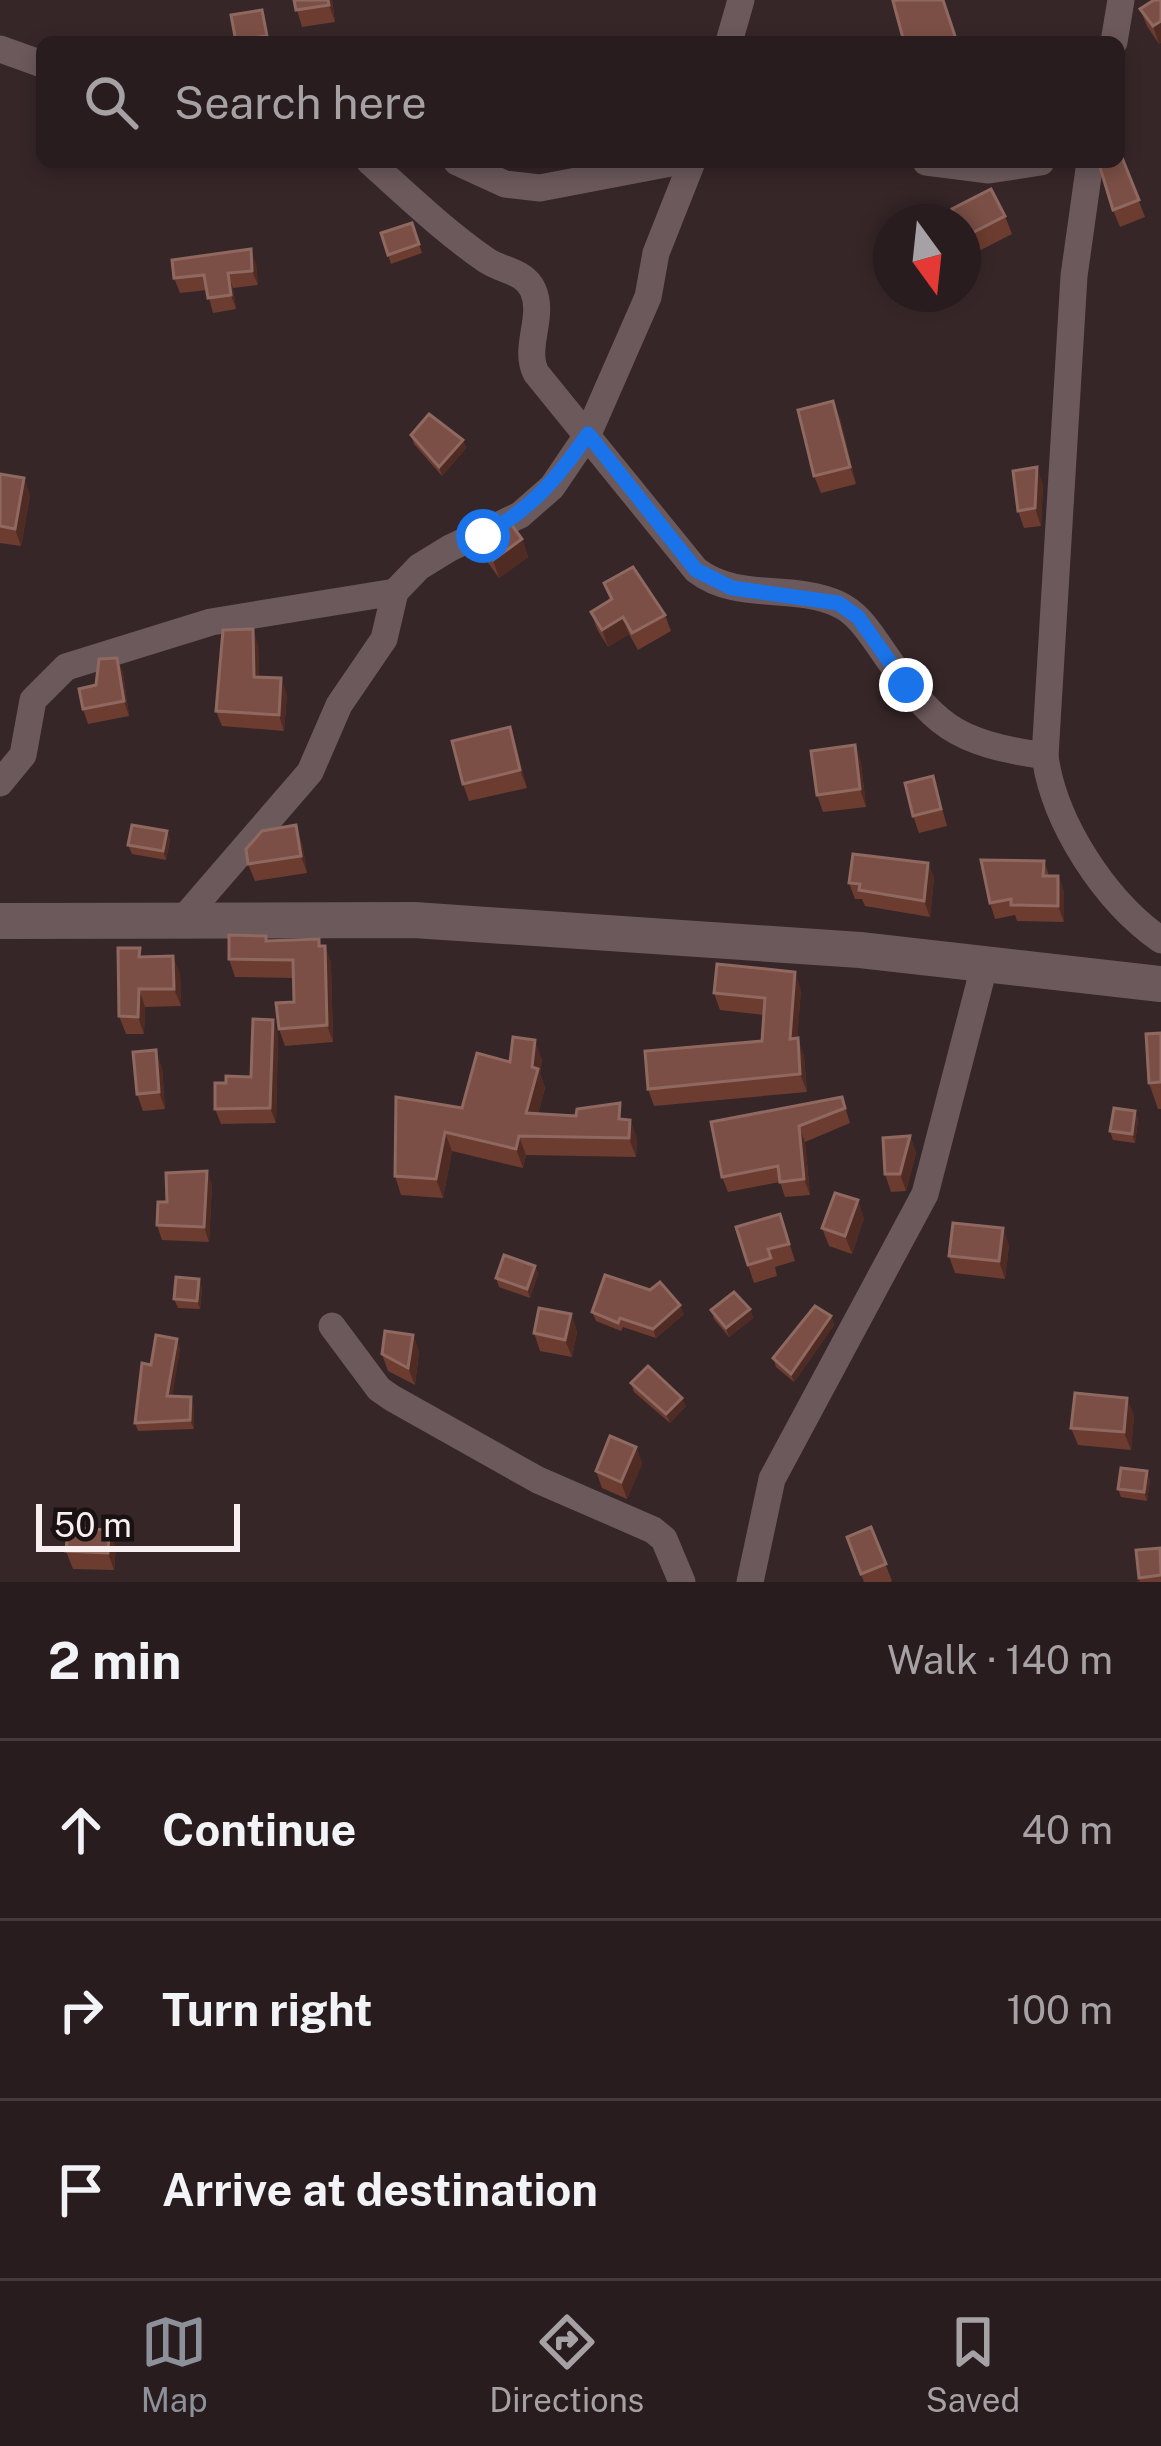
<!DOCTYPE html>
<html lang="en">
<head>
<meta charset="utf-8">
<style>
	body { margin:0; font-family:"Public Sans",sans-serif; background:#34292b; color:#f1f3f6 }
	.compass { position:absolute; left:873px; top:204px; width:108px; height:108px; border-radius:50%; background:#281c1e; box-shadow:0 6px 18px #0003; rotate:165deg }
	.scale { position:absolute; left:36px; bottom:30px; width:204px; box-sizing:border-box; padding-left:12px; border:6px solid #faeff0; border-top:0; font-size:33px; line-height:42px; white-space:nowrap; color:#faeff0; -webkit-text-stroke:9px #191112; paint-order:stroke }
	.stop { position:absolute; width:36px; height:36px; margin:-27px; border:9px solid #1a73e8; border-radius:50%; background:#fff }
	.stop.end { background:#1a73e8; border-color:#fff; box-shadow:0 3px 12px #0008 }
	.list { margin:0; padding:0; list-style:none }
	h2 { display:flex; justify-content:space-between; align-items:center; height:156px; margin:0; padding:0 48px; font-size:51px }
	h2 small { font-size:39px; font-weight:400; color:#a5a1a4 }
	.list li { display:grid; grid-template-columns:78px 1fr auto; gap:36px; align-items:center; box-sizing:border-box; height:180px; padding:0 48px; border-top:3px solid #443a3c }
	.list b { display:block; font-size:45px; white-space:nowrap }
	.list em { font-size:39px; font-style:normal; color:#a5a1a4 }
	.icon { flex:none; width:66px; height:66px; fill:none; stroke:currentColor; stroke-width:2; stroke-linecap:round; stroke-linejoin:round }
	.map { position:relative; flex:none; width:1161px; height:1582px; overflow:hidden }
	.search { position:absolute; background:#281c1e; box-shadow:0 6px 18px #0003; left:36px; right:36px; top:36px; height:132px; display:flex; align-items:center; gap:30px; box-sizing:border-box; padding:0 42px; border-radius:18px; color:#a5a1a4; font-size:45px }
	.sheet { height:696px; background:#281c1e }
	nav { display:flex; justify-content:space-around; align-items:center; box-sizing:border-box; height:168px; border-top:3px solid #443a3c; background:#281c1e; font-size:33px; color:#a5a1a4 }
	nav a { display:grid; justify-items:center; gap:6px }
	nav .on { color:#8c9099 }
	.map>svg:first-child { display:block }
</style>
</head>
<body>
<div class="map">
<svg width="1161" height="1582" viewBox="0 0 1161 1582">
	<rect width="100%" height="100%" fill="#362628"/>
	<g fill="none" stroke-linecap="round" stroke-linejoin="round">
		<g stroke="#6c595c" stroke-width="27">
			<polyline points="729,42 741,0"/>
			<polyline points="1114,42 1121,0"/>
			<polyline points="0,49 42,64"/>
			<path d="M370,162C409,197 443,230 486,260C502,271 525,271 533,290C545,317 523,347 536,373L696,570C737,602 792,583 838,604C858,613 870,633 882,650C935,727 953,742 1045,756"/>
			<polyline points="457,162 505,184 540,188 676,162"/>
			<polyline points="926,162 989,170 1041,162"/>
			<path d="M1090,162L1074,276L1045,756C1054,823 1105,901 1161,940"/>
			<polyline points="0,783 23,755 33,700 66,667 211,622 395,592"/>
			<polyline points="184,918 310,772 339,705 384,639 395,592 419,567 450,548 520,515 552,487 588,434 648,297 656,253 692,162"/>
			<polyline points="332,1326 379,1389 392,1398 538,1480 653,1530 664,1539 682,1582"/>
			<polyline points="750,1582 772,1479 925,1194 984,967"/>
		</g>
		<polyline stroke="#6c595c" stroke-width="36" points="0,921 414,920 860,950 1161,984"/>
	</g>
	<g fill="#6c3c30">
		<polygon points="294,0 332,0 335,22 302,27"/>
		<polygon points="1161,0 1161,42 1159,44 1147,26 1140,9"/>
		<polygon points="1121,155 1145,217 1120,227 1113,210"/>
		<polygon points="952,209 1005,216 1012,234 973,254 963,235 963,222 957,222"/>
		<polygon points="412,223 422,253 391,264 381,233"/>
		<polygon points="256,264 258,285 233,288 236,309 213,313 207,290 180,293 174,278"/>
		<polygon points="840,418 856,484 821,493 814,476"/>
		<polygon points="411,435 463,440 466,448 442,476 414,444"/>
		<polygon points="0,474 24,478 30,496 21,546 0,543"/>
		<polygon points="1043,485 1041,526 1024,528 1018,511"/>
		<polygon points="475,536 522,539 528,557 499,578 481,553"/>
		<polygon points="604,583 665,615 671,631 638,650 629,634 608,647 597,629 591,612 610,600"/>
		<polygon points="258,644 259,677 287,694 284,731 222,726 216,711"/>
		<polygon points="117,658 123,673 129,716 88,724 83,709 96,685"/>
		<polygon points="510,727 527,788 469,801 463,784"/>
		<polygon points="855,745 861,763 866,807 823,812 817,795"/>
		<polygon points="933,776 947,826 919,833 913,816"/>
		<polygon points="167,831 170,840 166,860 132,854 128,845"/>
		<polygon points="302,843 307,873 255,881 248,864"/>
		<polygon points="1044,861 1049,876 1058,876 1064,892 1064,922 1017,921 1015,915 995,919 990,903"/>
		<polygon points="928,863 934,878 930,917 865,906 862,899 855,899 849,883"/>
		<polygon points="268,941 325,946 331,963 333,1042 285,1046 279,1029 294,1002 294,978 235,977 229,959"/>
		<polygon points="143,957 180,974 181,1006 145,1007 144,1034 126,1034 119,1016"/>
		<polygon points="801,990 797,1038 804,1056 807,1092 654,1106 648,1089 762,1041 764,1015 720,1010 714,993"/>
		<polygon points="1161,1033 1161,1109 1158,1109 1149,1083"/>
		<polygon points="278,1035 276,1123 221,1124 215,1109 226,1083 251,1077"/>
		<polygon points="542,1059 540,1074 545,1088 538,1114 630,1120 637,1139 636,1157 526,1155 523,1168 452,1151 443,1198 401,1195 395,1176 462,1108 510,1062"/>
		<polygon points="162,1068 165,1109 143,1111 137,1094"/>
		<polygon points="842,1097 850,1123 805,1142 810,1195 785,1197 780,1182 728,1192 722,1177"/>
		<polygon points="1135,1111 1138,1120 1135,1143 1113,1140 1110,1131"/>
		<polygon points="910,1136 916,1153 906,1191 891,1192 885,1174"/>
		<polygon points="212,1185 209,1242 162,1240 157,1225 167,1202"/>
		<polygon points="780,1214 795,1261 775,1267 777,1276 754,1283 748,1265"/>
		<polygon points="864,1218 852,1254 829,1246 822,1228"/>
		<polygon points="1009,1245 1005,1279 955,1273 949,1256"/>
		<polygon points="535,1266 538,1274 530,1298 499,1287 496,1278"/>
		<polygon points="199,1279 202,1288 200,1309 178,1308 174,1299"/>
		<polygon points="750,1309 753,1318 729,1337 714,1319 711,1310"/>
		<polygon points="592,1312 684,1314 656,1338 623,1327 621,1331 596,1321"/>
		<polygon points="571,1314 577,1332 572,1357 540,1351 534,1333"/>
		<polygon points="831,1316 834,1325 794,1382 776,1367 773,1358"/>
		<polygon points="413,1335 419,1352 415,1385 388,1371 382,1354"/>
		<polygon points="180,1348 172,1396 194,1406 194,1429 138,1431 135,1423 151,1365"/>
		<polygon points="631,1383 686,1406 670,1423 634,1392"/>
		<polygon points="1134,1415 1131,1450 1078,1445 1071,1428"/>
		<polygon points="636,1447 642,1464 627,1499 602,1488 596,1471"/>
		<polygon points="1150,1480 1147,1501 1121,1497 1118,1489"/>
		<polygon points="871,1527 892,1581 890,1582 864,1582 847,1537"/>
		<polygon points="116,1547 114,1570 73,1569 66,1551"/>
		<polygon points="1160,1548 1161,1582 1135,1582 1140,1581 1139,1578"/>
	</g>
	<g fill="#502b24">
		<polygon points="328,0 332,0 335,22 329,5"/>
		<polygon points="1161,21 1161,42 1159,44 1153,26"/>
		<polygon points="251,249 256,264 258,285 252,271"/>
		<polygon points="228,273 233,288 236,309 231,295"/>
		<polygon points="833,401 840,418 856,484 850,467"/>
		<polygon points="463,440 466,448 442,476 439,467"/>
		<polygon points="1037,467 1043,485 1041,526 1035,508"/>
		<polygon points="24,478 30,496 21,546 15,529"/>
		<polygon points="522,539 528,557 499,578 493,560"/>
		<polygon points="623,617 629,634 608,647 602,630"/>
		<polygon points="253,629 258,644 260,692 254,677"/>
		<polygon points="117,658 123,673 129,716 124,701"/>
		<polygon points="281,678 287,694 284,731 279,715"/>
		<polygon points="510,727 516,745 527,788 520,770"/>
		<polygon points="855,745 861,763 866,807 860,789"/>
		<polygon points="296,825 302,843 307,873 301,856"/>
		<polygon points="167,831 170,840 166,860 163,851"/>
		<polygon points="928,863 934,878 930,917 924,901"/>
		<polygon points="1058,876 1064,892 1064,922 1058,906"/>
		<polygon points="319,939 325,955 325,946 331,963 333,1042 327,1025"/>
		<polygon points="173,956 180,974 181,1006 174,989"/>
		<polygon points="795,972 801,990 796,1056 790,1039"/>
		<polygon points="139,989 145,1007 144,1034 138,1017"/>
		<polygon points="273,1020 278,1035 276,1123 270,1108"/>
		<polygon points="798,1038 804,1056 807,1092 800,1074"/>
		<polygon points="535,1040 542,1059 540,1074 545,1088 533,1132 526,1113"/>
		<polygon points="156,1050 162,1068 165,1109 159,1092"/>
		<polygon points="1135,1111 1138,1120 1135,1143 1132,1134"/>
		<polygon points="630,1120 637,1139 636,1157 629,1138"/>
		<polygon points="799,1126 805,1142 810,1195 804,1179"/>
		<polygon points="445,1132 452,1151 443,1198 436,1179"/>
		<polygon points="519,1136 526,1155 523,1168 516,1149"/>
		<polygon points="910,1136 916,1153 906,1191 900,1174"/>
		<polygon points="207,1171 212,1185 209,1242 204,1227"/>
		<polygon points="858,1200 864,1218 852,1254 845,1236"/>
		<polygon points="1003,1228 1009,1245 1005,1279 999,1261"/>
		<polygon points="535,1266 538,1274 530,1298 527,1289"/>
		<polygon points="199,1279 202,1288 200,1309 197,1301"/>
		<polygon points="680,1305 684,1314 656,1338 653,1329"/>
		<polygon points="750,1309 753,1318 729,1337 726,1328"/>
		<polygon points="571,1314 577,1332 572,1357 565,1340"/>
		<polygon points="831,1316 834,1325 794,1382 791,1374"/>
		<polygon points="413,1335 419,1352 415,1385 408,1368"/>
		<polygon points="177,1339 180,1348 171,1405 167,1396"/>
		<polygon points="191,1397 194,1406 194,1429 190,1420"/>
		<polygon points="682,1398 686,1406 670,1423 666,1414"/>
		<polygon points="1127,1398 1134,1415 1131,1450 1124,1432"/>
		<polygon points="636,1447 642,1464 627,1499 621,1482"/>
		<polygon points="1147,1471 1150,1480 1147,1501 1144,1492"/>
		<polygon points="109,1530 116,1547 114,1570 108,1553"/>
	</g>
	<g fill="#7b4f45" stroke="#8f6860" stroke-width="3">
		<polygon points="294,0 328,0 329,5 296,10"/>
		<polygon points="897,0 943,0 957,42 904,42 893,1"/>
		<polygon points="1154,0 1161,0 1161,21 1153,26 1140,9"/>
		<polygon points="262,10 267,36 257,37 258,42 236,42 231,15"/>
		<polygon points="1121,155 1139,200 1113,210 1099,164 1119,162 1119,156"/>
		<polygon points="991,189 1005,216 966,236 963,230 963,222 959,222 952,209"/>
		<polygon points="412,223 419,244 388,255 381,233"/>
		<polygon points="251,249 252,271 228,273 231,295 208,298 204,275 174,278 172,260"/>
		<polygon points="833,401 850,467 814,476 798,410"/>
		<polygon points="429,414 463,440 439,467 411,435"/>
		<polygon points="1037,467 1035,508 1018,511 1013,471"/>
		<polygon points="0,474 24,478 15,529 0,526"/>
		<polygon points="508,520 522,539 493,560 475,536"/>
		<polygon points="633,567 665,615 632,633 623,617 602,630 591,612 612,599 604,583"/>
		<polygon points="253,629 254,677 281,678 279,715 216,711 223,630"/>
		<polygon points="117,658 124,701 83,709 79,689 96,685 99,659"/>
		<polygon points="510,727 520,770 463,784 452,741"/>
		<polygon points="855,745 860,789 817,795 811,751"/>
		<polygon points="933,776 941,809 913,816 905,783"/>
		<polygon points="132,825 167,831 163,851 128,845"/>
		<polygon points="296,825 301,856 248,864 246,849 262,831"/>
		<polygon points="853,854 928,863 924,901 859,890 860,884 849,883"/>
		<polygon points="981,860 1044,861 1043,876 1058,876 1058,906 1011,905 1011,899 990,903"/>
		<polygon points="229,935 266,936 266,941 319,939 319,946 325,946 327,1025 279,1029 276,1003 294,1002 293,960 229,959"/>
		<polygon points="118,948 140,948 139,957 173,956 174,989 139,989 138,1017 119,1016"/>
		<polygon points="717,964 795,972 790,1039 798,1038 800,1074 648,1089 645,1051 762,1041 765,998 714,993"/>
		<polygon points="253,1019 273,1020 270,1108 215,1109 215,1083 226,1083 226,1076 251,1077"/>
		<polygon points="1161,1033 1161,1082 1149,1083 1146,1034"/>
		<polygon points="513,1037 535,1040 532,1067 538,1069 526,1113 576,1116 577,1109 620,1103 619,1119 630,1120 629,1138 519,1136 516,1149 445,1132 436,1179 395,1176 396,1097 462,1108 477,1053 510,1062"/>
		<polygon points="156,1050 159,1092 137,1094 133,1052"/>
		<polygon points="842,1097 845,1108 799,1126 804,1179 780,1182 778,1166 722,1177 711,1122"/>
		<polygon points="1114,1108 1135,1111 1132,1134 1110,1131"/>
		<polygon points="910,1136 900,1174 885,1174 883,1138"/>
		<polygon points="207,1171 204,1227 157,1225 158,1202 167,1202 166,1173"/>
		<polygon points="835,1193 858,1200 845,1236 822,1228"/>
		<polygon points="780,1214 789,1244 768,1249 771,1258 748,1265 736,1227"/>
		<polygon points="953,1223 1003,1228 999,1261 949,1256"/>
		<polygon points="504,1255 535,1266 527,1289 496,1278"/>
		<polygon points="605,1275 650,1290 660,1282 680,1305 653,1329 620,1318 618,1323 592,1312"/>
		<polygon points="176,1277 199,1279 197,1301 174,1299"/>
		<polygon points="734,1292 750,1309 726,1328 711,1310"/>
		<polygon points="815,1306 831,1316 791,1374 773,1358"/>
		<polygon points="539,1308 571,1314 565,1340 534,1333"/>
		<polygon points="385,1331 413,1335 408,1368 382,1354"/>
		<polygon points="156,1335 177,1339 167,1396 191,1397 190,1420 135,1423 142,1363 151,1365"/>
		<polygon points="648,1366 682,1398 666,1414 631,1383"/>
		<polygon points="1075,1393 1127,1398 1124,1432 1071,1428"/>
		<polygon points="610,1436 636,1447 621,1482 596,1471"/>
		<polygon points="1121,1468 1147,1471 1144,1492 1118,1489"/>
		<polygon points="871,1527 886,1564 861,1574 847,1537"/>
		<polygon points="68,1528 109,1530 108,1553 66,1551"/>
		<polygon points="1160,1548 1161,1575 1139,1578 1136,1550"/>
	</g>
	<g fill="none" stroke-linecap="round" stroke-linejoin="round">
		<path stroke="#1a73e8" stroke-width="15" d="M483,536C531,509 557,479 588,434L696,570L732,588L838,603L858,617L906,685"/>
	</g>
</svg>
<svg class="compass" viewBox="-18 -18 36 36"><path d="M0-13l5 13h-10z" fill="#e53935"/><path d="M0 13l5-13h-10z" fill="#a5a1a4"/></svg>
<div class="scale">50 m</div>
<div class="stop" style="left:483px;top:536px"></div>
<div class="stop end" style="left:906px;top:685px"></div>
<div class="search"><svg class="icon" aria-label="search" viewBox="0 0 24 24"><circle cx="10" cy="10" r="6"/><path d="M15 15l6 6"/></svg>Search here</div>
</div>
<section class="sheet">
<h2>2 min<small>Walk · 140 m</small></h2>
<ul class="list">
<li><svg class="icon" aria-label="ahead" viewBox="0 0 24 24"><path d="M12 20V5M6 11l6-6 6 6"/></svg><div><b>Continue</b></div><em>40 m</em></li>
<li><svg class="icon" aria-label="right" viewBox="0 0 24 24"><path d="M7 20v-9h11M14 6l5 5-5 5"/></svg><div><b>Turn right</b></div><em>100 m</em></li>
<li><svg class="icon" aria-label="arrive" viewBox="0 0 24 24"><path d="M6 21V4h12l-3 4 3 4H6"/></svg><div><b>Arrive at destination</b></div></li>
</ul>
</section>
<nav>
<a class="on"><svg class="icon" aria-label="map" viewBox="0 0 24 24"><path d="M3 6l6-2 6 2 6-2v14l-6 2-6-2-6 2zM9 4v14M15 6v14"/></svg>Map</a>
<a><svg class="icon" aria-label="directions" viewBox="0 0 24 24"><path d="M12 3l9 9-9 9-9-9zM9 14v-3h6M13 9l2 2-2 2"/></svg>Directions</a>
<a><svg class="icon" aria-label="saved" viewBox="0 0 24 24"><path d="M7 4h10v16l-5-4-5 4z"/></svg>Saved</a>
</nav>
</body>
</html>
